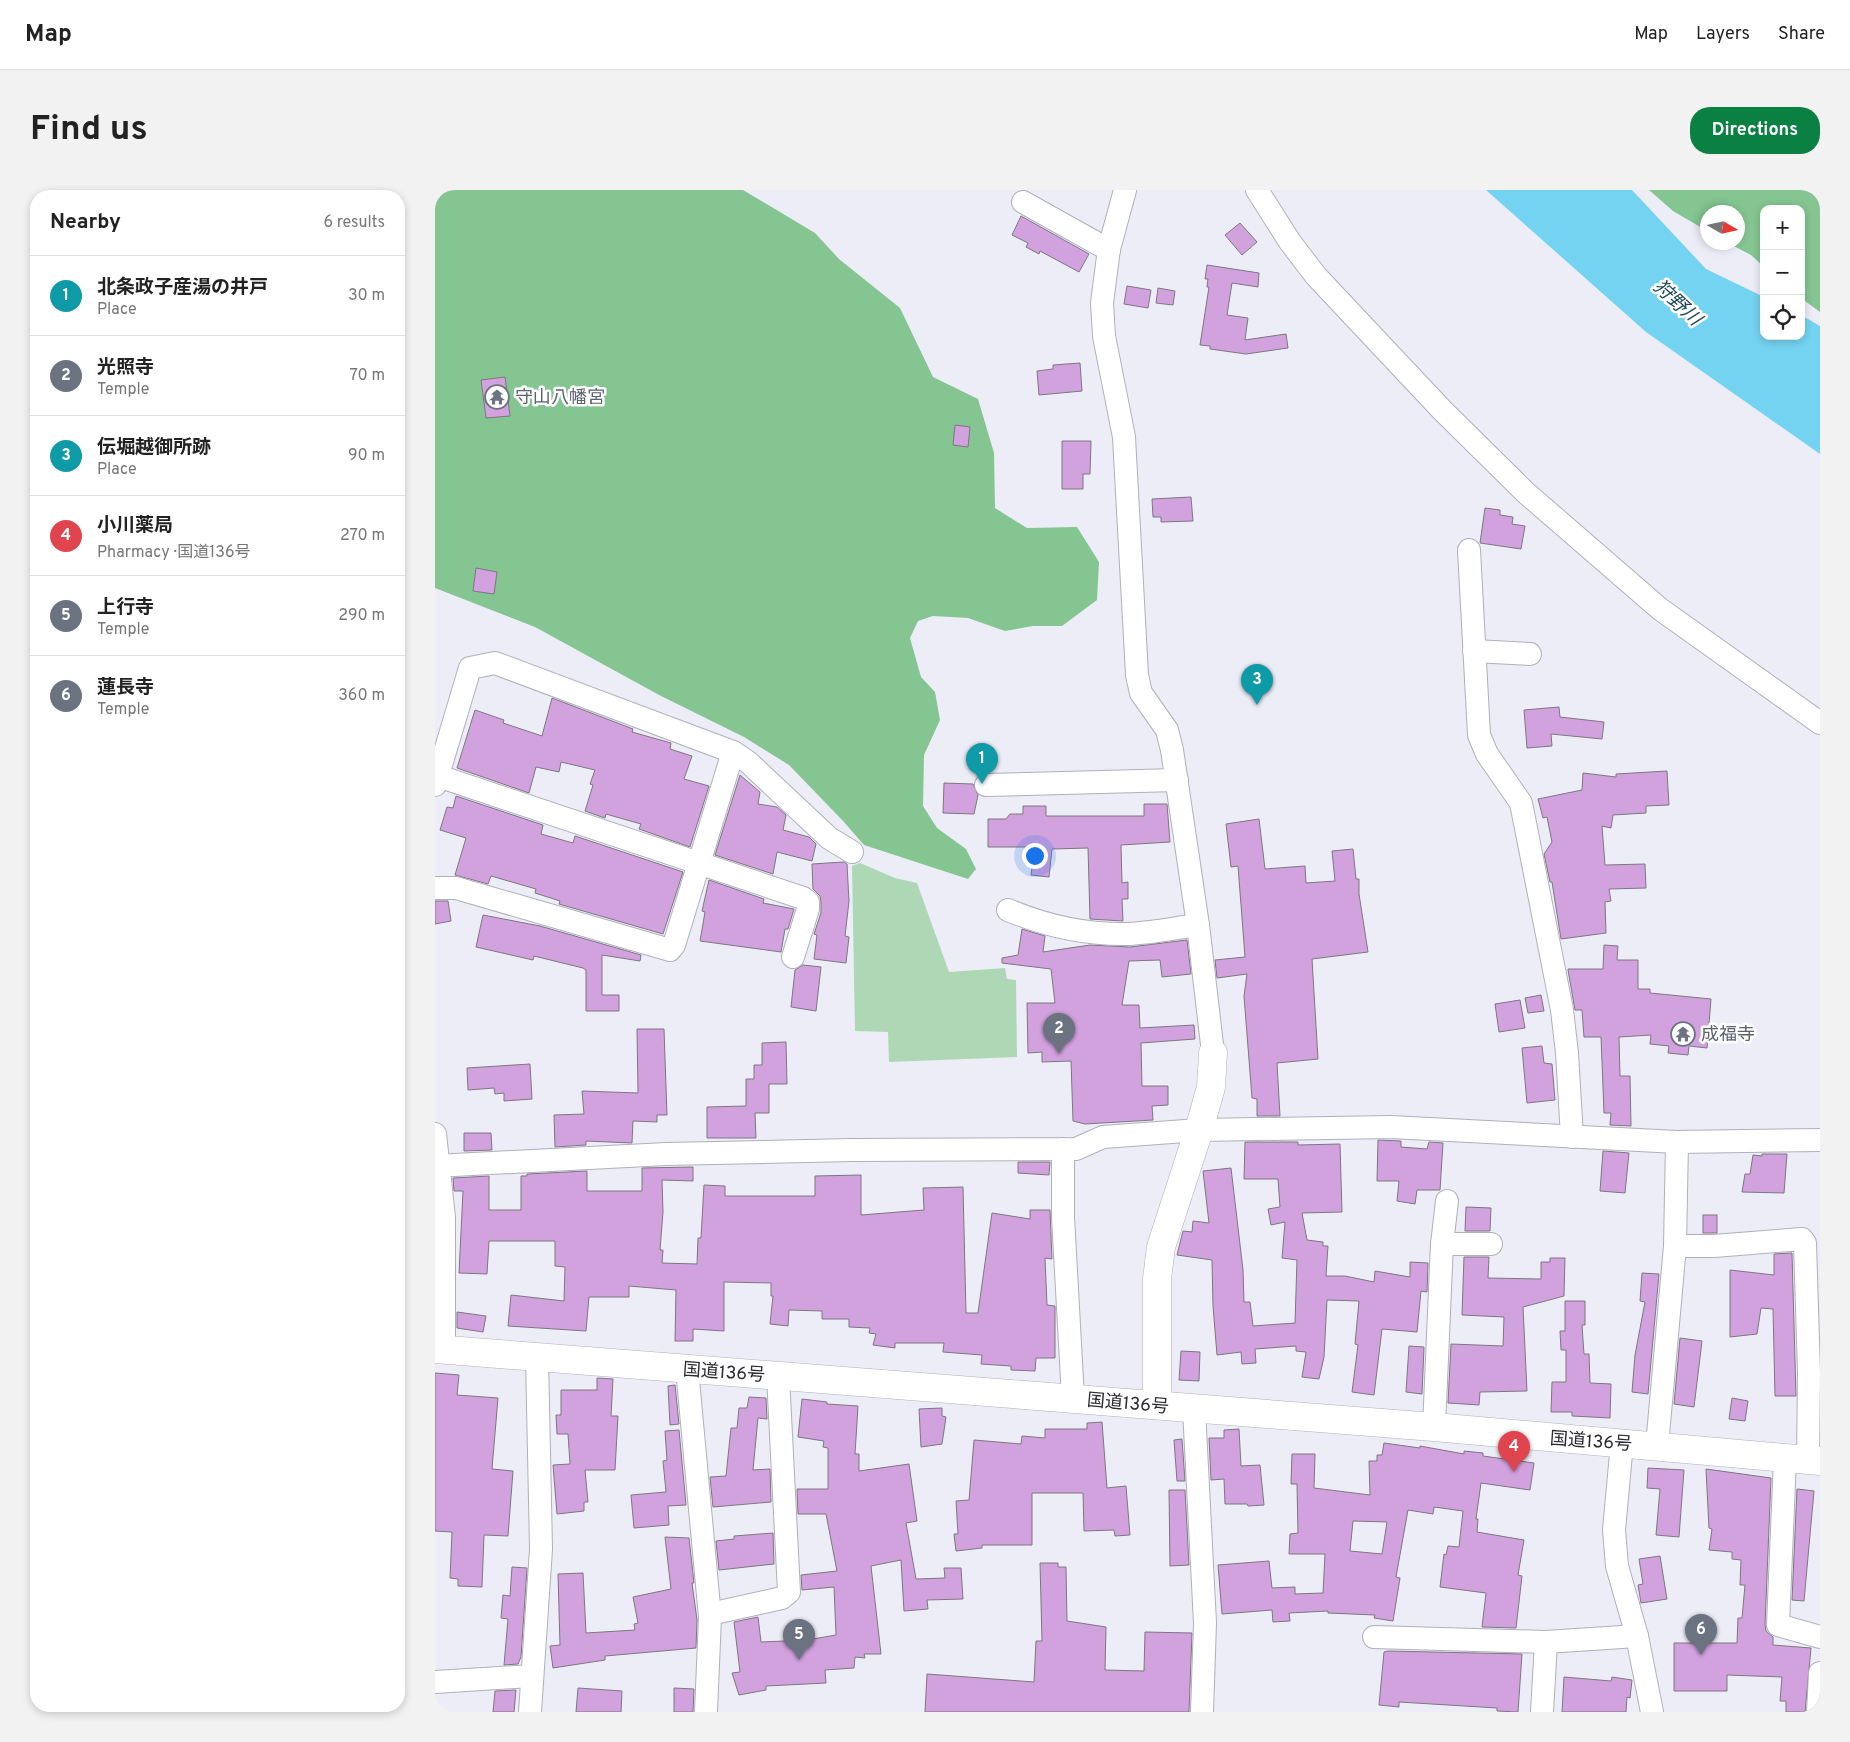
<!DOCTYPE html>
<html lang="en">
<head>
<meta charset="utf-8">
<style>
	body { margin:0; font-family:Overpass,"Noto Sans JP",sans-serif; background:#f2f2f2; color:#222 }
	.controls { position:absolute; right:15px; top:15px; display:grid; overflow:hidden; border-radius:10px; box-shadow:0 2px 8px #0003 }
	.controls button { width:45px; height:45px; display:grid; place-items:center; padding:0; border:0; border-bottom:1px solid #e0e0e0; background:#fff; color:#222; font:25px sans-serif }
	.compass { position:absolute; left:1265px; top:15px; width:45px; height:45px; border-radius:50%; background:#fff; box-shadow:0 2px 8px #0003; rotate:99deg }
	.you { position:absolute; left:599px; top:665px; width:18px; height:18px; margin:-12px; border:4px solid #fff; border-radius:50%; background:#1a73e8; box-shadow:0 0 0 8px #1a73e833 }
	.badge { display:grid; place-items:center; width:32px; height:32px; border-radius:50%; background:#0b8043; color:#fff; font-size:16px; font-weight:700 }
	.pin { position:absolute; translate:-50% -41px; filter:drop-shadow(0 1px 2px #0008) }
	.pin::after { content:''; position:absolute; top:26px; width:18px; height:15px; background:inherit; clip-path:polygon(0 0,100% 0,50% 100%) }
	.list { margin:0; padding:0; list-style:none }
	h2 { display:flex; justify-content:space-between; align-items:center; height:65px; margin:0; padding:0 20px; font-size:21px }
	h2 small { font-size:16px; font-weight:400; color:#767676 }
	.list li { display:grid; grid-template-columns:32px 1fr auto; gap:15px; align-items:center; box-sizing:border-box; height:80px; padding:0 20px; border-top:1px solid #e0e0e0 }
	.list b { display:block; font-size:19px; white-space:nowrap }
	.list p { margin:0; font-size:16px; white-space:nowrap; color:#767676 }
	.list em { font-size:16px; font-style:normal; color:#767676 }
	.icon { flex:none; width:28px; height:28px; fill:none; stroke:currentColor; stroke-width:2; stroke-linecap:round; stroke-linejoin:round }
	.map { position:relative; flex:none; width:1385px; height:1522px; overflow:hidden; border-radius:20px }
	header { display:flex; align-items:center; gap:30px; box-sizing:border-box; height:70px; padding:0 25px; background:#fff; border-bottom:1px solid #e0e0e0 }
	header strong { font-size:24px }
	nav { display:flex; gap:28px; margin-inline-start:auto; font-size:18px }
	.intro { display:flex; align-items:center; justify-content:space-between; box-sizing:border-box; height:120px; padding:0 30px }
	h1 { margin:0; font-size:35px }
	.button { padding:12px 22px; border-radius:20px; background:#0b8043; color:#fff; font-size:18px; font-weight:700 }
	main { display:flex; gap:30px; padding:0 30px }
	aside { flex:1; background:#fff; border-radius:20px; box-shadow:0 2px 8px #0003 }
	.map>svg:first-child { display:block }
</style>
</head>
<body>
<header>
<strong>Map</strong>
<nav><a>Map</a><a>Layers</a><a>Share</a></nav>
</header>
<div class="intro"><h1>Find us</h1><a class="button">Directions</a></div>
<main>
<aside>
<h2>Nearby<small>6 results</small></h2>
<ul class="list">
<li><span class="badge" style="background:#0f9aa8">1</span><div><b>北条政子産湯の井戸</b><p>Place</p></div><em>30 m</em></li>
<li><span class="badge" style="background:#6b7280">2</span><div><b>光照寺</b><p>Temple</p></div><em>70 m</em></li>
<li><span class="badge" style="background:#0f9aa8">3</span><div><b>伝堀越御所跡</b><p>Place</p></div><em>90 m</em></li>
<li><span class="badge" style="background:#e0444e">4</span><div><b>小川薬局</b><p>Pharmacy · 国道136号</p></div><em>270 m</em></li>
<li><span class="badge" style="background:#6b7280">5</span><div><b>上行寺</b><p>Temple</p></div><em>290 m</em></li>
<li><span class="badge" style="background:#6b7280">6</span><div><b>蓮長寺</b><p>Temple</p></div><em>360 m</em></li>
</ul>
</aside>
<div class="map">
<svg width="1385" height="1522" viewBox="0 0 1385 1522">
	<rect width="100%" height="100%" fill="#ededf8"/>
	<polygon fill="#aed8b5" points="425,673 460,688 482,693 514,782 570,778 572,789 581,790 582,867 454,872 453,842 420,841 417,676"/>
	<g fill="#84c591">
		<polygon points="0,0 308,0 380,43 404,69 465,118 498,187 543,209 559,263 560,318 592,338 642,337 664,372 662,410 627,436 598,436 570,441 533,428 498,426 483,431 475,448 486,487 500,502 505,530 489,565 488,616 502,638 531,659 541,679 533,689 429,655 409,632 354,575 309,547 226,506 100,437 0,398"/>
		<polygon points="1214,0 1385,0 1385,122 1366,108 1366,19 1329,19 1329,77 1316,65 1293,53 1302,52 1302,22 1272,22 1272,41 1238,21"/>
	</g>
	<polygon fill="#74d3f1" points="1051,0 1197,0 1271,79 1329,107 1329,146 1366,146 1366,125 1385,136 1385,264 1211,142"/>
	<g fill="#d2a2df" stroke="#7d767f" fill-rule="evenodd">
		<polygon points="586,26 654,64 644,82 605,61 604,64 591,57 593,53 577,45"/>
		<polygon points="805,33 822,52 807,65 790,45"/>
		<polygon points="772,75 824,83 823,97 797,93 792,125 813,128 810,150 851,144 853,158 811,164 775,159 775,156 765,155 774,97 772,97 773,89 770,89"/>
		<polygon points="692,96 716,100 713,118 689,114"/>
		<polygon points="723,98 740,101 738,115 721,113"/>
		<polygon points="645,173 647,201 604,205 602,181 618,179 618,175"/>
		<polygon points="70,187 75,226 51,228 46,190"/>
		<polygon points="520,235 535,237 533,257 518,255"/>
		<polygon points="627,251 656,251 655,284 648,284 648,299 627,299"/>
		<polygon points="756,307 758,331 726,332 726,327 718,327 717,309"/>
		<polygon points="1050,318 1065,320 1065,325 1078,327 1077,334 1090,336 1086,359 1045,353"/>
		<polygon points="41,378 62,382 59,404 38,401"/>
		<polygon points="117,508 198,539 197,542 236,553 235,559 257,566 249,589 274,596 255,657 204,639 206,634 171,624 170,628 150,621 158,595 155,594 160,580 126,572 124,582 101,577 94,603 22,578 40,520 69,530 68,533 107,546"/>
		<polygon points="1124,517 1125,527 1169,532 1167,549 1116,544 1117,556 1092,558 1089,520"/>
		<polygon points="1232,581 1234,615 1211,616 1211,623 1178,625 1176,638 1167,636 1170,675 1210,674 1211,698 1174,699 1176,711 1170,712 1171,743 1126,749 1117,692 1115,692 1109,664 1117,652 1112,627 1108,628 1103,609 1147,600 1148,583 1181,587 1181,584"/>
		<polygon points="305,585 325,602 323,614 342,617 351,625 348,640 374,647 381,654 377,671 342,662 338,684 280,665"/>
		<polygon points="509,593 538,594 543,605 539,624 508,623"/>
		<polygon points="21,606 108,635 106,644 138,653 140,646 248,682 228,744 124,714 125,711 100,703 101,699 56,686 53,694 20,685 31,648 5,640 12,617 18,618"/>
		<polygon points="709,614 732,614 735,652 686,655 687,693 693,692 693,709 687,709 688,731 655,729 653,658 617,659 614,687 596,685 600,657 553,657 553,629 571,629 575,624 588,624 588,616 611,616 611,626 709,626"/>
		<polygon points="824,629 830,679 870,676 871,693 900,691 897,661 918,659 921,689 924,689 924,704 933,762 877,769 883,869 842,873 845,926 822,926 822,909 817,908 809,806 812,784 782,788 780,770 810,767 803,676 796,677 791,634"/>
		<polygon points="409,672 412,674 414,711 410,746 414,747 411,773 379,769 382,745 379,744 386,723 386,712 385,706 378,699 377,674"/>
		<polygon points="274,690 329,709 328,713 359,719 353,739 350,739 346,762 265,751 270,722 267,721"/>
		<polygon points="0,711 13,711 16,731 0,734"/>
		<polygon points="48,725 105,736 206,765 205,771 167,765 167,805 184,805 184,821 151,821 151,780 148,778 99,766 98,770 41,757"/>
		<polygon points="587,739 610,746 608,762 655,755 695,757 752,750 756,784 727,787 725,770 694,771 687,815 704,815 705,838 759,835 760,849 706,853 707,896 733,896 733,915 717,916 718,930 650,934 638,931 636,871 607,872 607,862 593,863 592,813 620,813 616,779 567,773 567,768 583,765"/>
		<polygon points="1169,755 1183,756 1182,770 1203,770 1203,799 1215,799 1215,803 1276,809 1272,858 1254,856 1253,865 1233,863 1234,856 1215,854 1216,845 1184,847 1185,886 1195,886 1196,936 1175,935 1176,923 1169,923 1166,847 1149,847 1147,820 1140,820 1133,780 1133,779 1168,779"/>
		<polygon points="368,775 386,777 381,821 356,817 360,780"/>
		<polygon points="1106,805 1109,821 1093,823 1090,808"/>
		<polygon points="1085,810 1090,838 1064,842 1060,814"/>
		<polygon points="202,839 229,839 232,925 222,925 222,932 198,931 197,953 151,951 151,955 120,957 119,925 149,924 147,901 203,903"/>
		<polygon points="351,852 352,894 334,894 334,923 320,923 321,948 272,948 272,917 311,916 311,889 319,889 319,875 327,875 327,853"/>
		<polygon points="1107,856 1109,873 1117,874 1120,910 1092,913 1087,858"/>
		<polygon points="95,874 97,909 69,911 69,903 60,904 59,898 33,900 32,878"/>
		<polygon points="29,943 56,943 57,960 29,961"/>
		<polygon points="943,950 966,951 966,957 992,959 994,952 1008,953 1005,1000 982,1000 980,1014 962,1011 964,991 942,991"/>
		<polygon points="810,952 863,952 863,955 905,954 907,1022 867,1023 872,1050 888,1052 888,1056 893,1056 891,1086 910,1086 939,1092 940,1081 975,1087 975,1072 993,1073 992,1102 986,1101 982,1142 947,1139 939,1205 917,1202 923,1155 920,1154 924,1111 892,1110 889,1167 884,1189 867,1187 871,1162 861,1161 861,1156 820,1159 821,1173 807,1174 806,1162 782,1165 778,1116 777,1070 742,1065 748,1041 757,1042 758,1031 774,1033 768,981 796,978 808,1080 809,1112 815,1112 818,1136 860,1133 862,1070 847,1068 850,1032 836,1035 833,1019 845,1017 843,989 809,989"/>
		<polygon points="1168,961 1194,963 1190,1003 1165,1001"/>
		<polygon points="1327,964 1352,964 1349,1003 1307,1002 1310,984 1315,984 1318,965 1327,966"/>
		<polygon points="583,972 615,972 614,985 583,983"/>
		<polygon points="258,977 258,991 227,990 228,1022 225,1060 228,1060 227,1073 262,1074 263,1048 266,1048 269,995 290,996 290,1006 380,1006 380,986 426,985 426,1025 489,1020 488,998 528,997 531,1123 543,1123 557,1023 595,1029 595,1020 615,1020 617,1069 610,1068 612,1115 620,1116 620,1168 601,1168 600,1181 576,1180 576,1176 546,1174 547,1165 508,1162 509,1153 460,1153 460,1158 438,1155 441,1144 434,1143 435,1138 414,1137 414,1129 387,1129 387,1121 354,1120 353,1136 335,1134 338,1106 336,1106 336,1093 289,1092 289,1141 258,1139 258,1151 240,1151 241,1100 194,1096 194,1107 154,1107 151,1141 73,1136 76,1105 129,1111 130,1077 120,1076 120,1051 54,1051 52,1084 24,1083 28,1001 19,1001 18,988 54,986 54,1020 86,1020 86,986 92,986 92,984 152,981 152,1001 207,1001 207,978"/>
		<polygon points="1031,1017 1056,1018 1055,1041 1030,1041"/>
		<rect x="1268" y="1025" width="14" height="18"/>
		<polygon points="1357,1063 1361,1206 1340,1206 1338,1119 1326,1118 1322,1144 1295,1147 1295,1080 1339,1085 1339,1064"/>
		<polygon points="1029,1067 1054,1067 1053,1088 1106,1089 1106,1072 1115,1072 1115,1068 1130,1068 1129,1106 1088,1117 1092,1201 1045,1202 1044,1215 1013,1213 1016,1154 1068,1156 1069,1127 1027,1125"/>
		<polygon points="1207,1083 1224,1084 1213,1204 1197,1202 1200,1165 1210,1112 1205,1111"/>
		<polygon points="1130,1111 1150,1111 1150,1135 1147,1135 1149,1164 1154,1164 1155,1193 1176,1194 1175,1228 1137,1226 1137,1222 1116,1222 1117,1192 1131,1192 1131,1160 1126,1160 1125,1141 1130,1141"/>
		<polygon points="22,1122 51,1126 48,1142 22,1138"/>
		<polygon points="1245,1148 1267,1151 1259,1217 1239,1214"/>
		<polygon points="974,1156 989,1157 987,1204 971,1202"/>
		<polygon points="746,1161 765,1162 764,1191 744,1190"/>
		<polygon points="0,1183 24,1185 22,1205 63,1208 57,1279 78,1281 73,1346 49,1345 47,1397 23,1396 23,1389 15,1388 17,1342 0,1341"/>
		<polygon points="162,1188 178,1189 176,1226 183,1226 180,1280 150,1280 153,1312 149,1312 149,1321 122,1324 118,1275 135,1274 133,1244 122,1244 121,1225 126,1225 126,1200 162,1200"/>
		<polygon points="240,1195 244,1234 235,1235 233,1196"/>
		<polygon points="314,1207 331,1208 332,1229 323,1228 318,1280 335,1279 336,1312 278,1317 275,1287 291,1286 296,1238 302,1238 304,1218 312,1218"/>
		<polygon points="1297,1208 1313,1211 1310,1231 1294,1229"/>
		<polygon points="367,1209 392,1212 392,1214 423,1216 420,1264 424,1264 424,1281 474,1274 482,1331 471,1333 481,1389 510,1388 509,1378 526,1378 528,1409 492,1410 493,1419 469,1421 466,1370 436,1376 446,1464 429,1464 430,1468 420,1467 419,1478 390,1480 391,1493 331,1496 331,1500 304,1505 297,1483 305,1482 299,1432 323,1427 326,1452 372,1450 401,1445 399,1397 367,1400 366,1385 402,1381 391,1324 363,1324 362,1299 393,1299 393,1258 388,1257 389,1251 363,1247"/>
		<polygon points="507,1218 507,1226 511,1227 507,1254 486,1257 484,1219"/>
		<polygon points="667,1232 672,1298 691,1296 695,1345 680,1346 679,1340 649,1341 648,1303 597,1303 597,1355 547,1355 547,1358 521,1361 519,1344 523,1344 521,1311 534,1310 539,1250 586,1254 587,1246 610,1248 610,1239 652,1239 652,1233"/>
		<polygon points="804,1239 806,1276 825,1275 829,1315 813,1316 812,1314 790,1314 789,1289 776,1290 774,1248 789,1248 789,1240"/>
		<polygon points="244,1240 251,1315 233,1316 234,1335 199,1338 196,1305 231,1302 228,1271 232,1270 230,1241"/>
		<polygon points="747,1249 750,1291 742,1291 739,1250"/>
		<path d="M949,1253L985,1258V1256L1029,1264V1261L1048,1263V1266L1099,1273L1095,1300L1046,1293L1041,1329H1043L1042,1342L1089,1350L1083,1385L1087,1386L1081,1438L1047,1437L1051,1403L1005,1397L1009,1364L1011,1365L1013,1356L1024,1357L1028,1321L999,1317L998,1324L973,1320L961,1387L965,1388L958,1431L939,1428L940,1425L893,1423V1421L854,1423L855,1431L838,1432L837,1420L787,1424L783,1375L834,1371L837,1398L860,1397V1404L888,1403L890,1364H854L855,1344L863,1343L862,1294H856L857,1264H880L879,1298L935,1305L934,1271H942V1265H947ZM918,1331L952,1332L947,1364L915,1361Z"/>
		<polygon points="1213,1278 1249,1280 1244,1347 1221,1345 1225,1299 1212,1298"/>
		<polygon points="1271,1279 1336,1288 1330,1435 1331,1441 1338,1447 1338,1455 1376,1458 1370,1522 1351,1522 1351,1511 1345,1511 1347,1487 1292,1485 1292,1501 1239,1501 1239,1453 1302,1453 1303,1428 1307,1428 1310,1395 1305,1395 1306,1370 1297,1369 1297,1362 1274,1360 1277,1339 1274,1338"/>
		<polygon points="1362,1299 1379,1301 1369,1411 1357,1410"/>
		<polygon points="734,1300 750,1300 754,1375 735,1376"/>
		<polygon points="338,1343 339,1374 284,1380 281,1351 299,1349 299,1346"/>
		<polygon points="230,1347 254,1348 259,1393 257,1393 262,1430 261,1458 170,1466 170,1470 118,1478 115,1456 125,1455 123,1384 148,1383 151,1443 200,1440 199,1434 203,1433 198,1407 236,1399"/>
		<polygon points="1225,1366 1232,1409 1206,1413 1203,1395 1208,1394 1204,1369"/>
		<polygon points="605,1373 623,1373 623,1377 631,1377 632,1431 671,1437 670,1480 709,1481 710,1442 757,1443 754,1522 490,1522 492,1484 599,1492 601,1451 607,1451"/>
		<polygon points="77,1377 92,1378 86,1467 83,1474 69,1475 73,1429 66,1428 68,1405 75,1406"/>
		<polygon points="953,1461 1087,1464 1083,1522 1062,1521 1062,1518 964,1512 964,1517 944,1515 949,1462"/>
		<polygon points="1129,1487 1176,1491 1177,1487 1197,1490 1195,1508 1192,1507 1191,1522 1127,1522"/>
		<polygon points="143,1498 187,1501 186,1522 141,1522"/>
		<polygon points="239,1498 259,1499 258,1522 239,1522"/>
		<polygon points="81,1500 79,1522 58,1522 60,1501"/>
	</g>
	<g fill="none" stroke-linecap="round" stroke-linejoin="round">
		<g stroke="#afb0ba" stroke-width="24">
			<g id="street">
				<polyline points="690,0 674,59 667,113 669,146 689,247 702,485 706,503 732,540 737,560 763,735 778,863"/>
				<polyline points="822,0 855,52 881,86 1007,220 1090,302 1225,419 1385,533"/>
				<polyline points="588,12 674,60"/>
				<polyline points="1034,360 1044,545 1052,564 1086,613 1127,820 1132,863 1137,947"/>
				<polyline points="1039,461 1095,464"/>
				<polyline points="3,586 368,708 373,712 373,719 358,767"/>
				<polyline points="0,595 35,478 60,473 298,562 313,572 394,648 417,662"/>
				<polyline points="551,595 742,590"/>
				<polyline points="0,698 21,698 235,760 239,755 298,562"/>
				<path d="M573,720C611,736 652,745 694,744C717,743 740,738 763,735"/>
				<polyline points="0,944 9,1027 9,1159"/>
				<polyline points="628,959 628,1027 638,1208"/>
				<polyline points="0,976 231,964 417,960 641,959 668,947 764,940 956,937 1242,952 1385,950"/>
				<polyline points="1007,1054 1056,1054"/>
				<polyline points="1240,1056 1279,1056 1367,1049 1370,1053 1374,1183 1373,1270"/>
				<polyline points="252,1179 275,1427 271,1522"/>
				<polyline points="759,1219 770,1433 767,1522"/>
				<polyline points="999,1237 1007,1054 1012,1011"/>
				<polyline points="1187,1253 1179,1340 1182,1376 1202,1446 1217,1522"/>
				<polyline points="1222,1256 1240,1056 1242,952"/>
				<polyline points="1350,1269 1343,1435 1385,1447"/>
				<polyline points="275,1424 347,1408 354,1402 343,1186"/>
				<polyline points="939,1447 1111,1452"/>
				<polyline points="0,1492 96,1486"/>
				<polyline points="95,1522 106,1359 102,1167"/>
				<polyline points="1107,1522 1111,1452 1202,1446"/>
				<polyline points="1383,1522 1385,1483"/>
			</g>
		</g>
		<g stroke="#afb0ba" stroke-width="29">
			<polyline id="secondary" points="722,1215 722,1089 726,1057 764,940 776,897 778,863"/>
		</g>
		<g stroke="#afb0ba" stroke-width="29">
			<polyline id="highway" points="0,1159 999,1237 1385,1271"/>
		</g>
		<use href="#street" stroke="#fff" stroke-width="22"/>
		<use href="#secondary" stroke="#fff" stroke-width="28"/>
		<use href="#highway" stroke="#fff" stroke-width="28"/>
	</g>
	<defs>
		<g id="temple-ring" transform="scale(1.25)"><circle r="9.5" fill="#fff" stroke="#6b7280" stroke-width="1.5"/><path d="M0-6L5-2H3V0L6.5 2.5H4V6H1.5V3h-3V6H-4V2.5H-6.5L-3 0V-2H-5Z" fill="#6b7280"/></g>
	</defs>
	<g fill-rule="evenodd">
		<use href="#temple-ring" x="62" y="207"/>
		<use href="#temple-ring" x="1248" y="844"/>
	</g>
	<g text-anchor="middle" stroke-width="5" stroke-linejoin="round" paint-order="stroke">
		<g font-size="18" fill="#5b616d" stroke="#fff" text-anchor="start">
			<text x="80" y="213">守山八幡宮</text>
			<text x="1266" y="850">成福寺</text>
		</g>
		<g font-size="18" fill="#2c2c30" stroke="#fff">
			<text transform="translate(289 1182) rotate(4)" y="6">国道136号</text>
			<text transform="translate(693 1213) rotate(5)" y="6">国道136号</text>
			<text transform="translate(1156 1251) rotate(4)" y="6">国道136号</text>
		</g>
		<g font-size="19" font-style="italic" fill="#1e4956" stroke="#fff">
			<text transform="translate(1243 112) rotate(43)" y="7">狩野川</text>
		</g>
	</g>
</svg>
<div class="controls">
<button>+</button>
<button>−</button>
<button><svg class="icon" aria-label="locate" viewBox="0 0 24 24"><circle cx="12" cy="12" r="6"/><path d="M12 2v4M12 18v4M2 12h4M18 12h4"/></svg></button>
</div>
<svg class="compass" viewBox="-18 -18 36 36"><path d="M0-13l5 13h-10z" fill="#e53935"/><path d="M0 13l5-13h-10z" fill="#767676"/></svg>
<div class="you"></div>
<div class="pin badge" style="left:547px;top:594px;background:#0f9aa8">1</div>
<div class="pin badge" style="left:624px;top:864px;background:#6b7280">2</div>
<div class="pin badge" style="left:822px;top:515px;background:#0f9aa8">3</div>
<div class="pin badge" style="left:1079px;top:1282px;background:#e0444e">4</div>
<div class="pin badge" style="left:364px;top:1470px;background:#6b7280">5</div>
<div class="pin badge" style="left:1266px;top:1465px;background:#6b7280">6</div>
</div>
</main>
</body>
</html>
